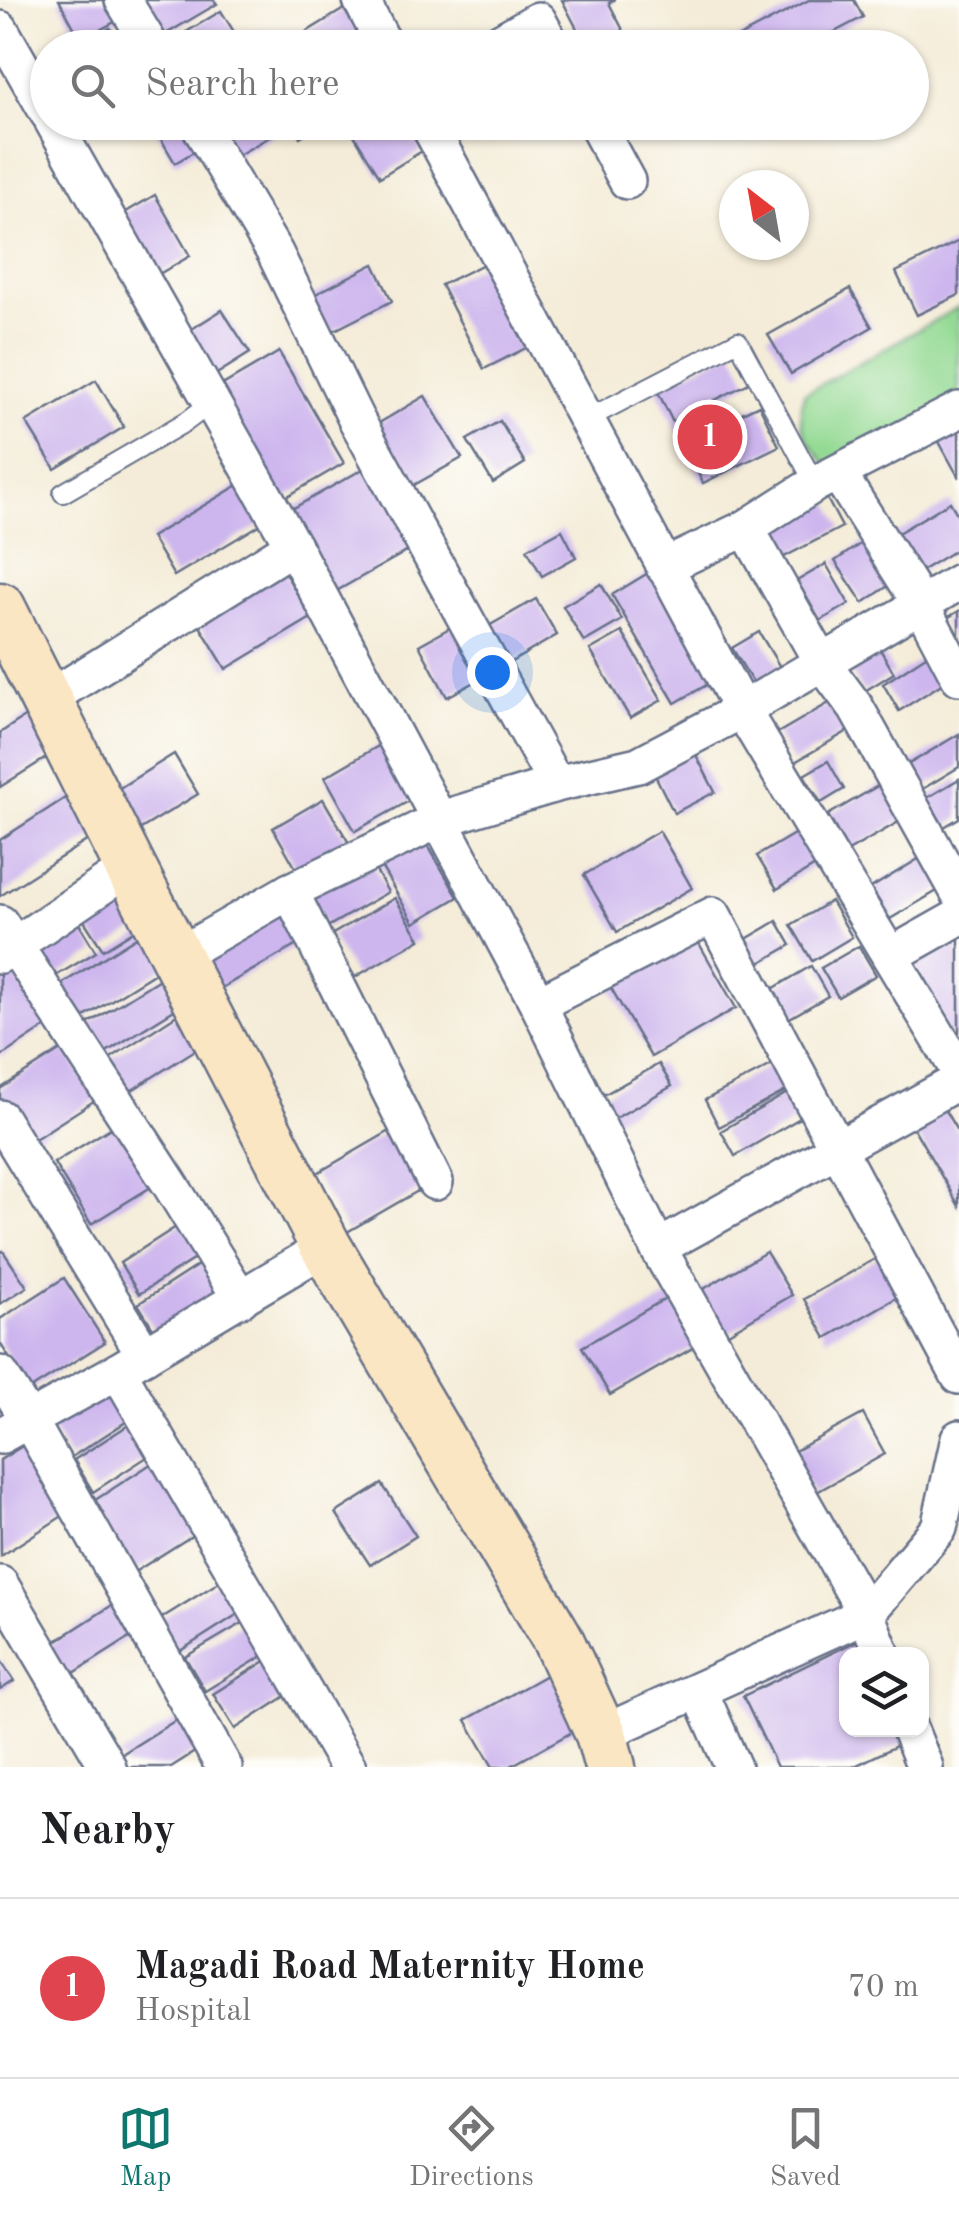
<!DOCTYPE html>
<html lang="en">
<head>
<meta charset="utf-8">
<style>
	body { margin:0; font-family:"Old Standard TT",serif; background:#f6f6f6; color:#202124 }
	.controls { position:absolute; right:30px; bottom:30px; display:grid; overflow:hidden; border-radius:20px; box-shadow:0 2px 8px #0004 }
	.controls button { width:90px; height:90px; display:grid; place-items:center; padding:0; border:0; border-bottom:2px solid #e0e0e0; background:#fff; color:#202124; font:50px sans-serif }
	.compass { position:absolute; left:719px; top:170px; width:90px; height:90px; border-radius:50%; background:#fff; box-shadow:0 2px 8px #0004; rotate:329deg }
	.you { position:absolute; left:492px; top:672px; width:35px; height:35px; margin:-25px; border:8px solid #fff; border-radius:50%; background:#1a73e8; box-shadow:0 0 0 15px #1a73e833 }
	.badge { display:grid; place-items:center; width:65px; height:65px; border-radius:50%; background:#0f766e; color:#fff; font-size:32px; font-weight:700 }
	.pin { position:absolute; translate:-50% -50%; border:5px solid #fff; box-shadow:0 2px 10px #0006 }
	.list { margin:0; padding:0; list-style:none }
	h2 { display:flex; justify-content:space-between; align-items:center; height:130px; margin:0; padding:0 40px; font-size:42px }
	h2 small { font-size:32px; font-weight:400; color:#757577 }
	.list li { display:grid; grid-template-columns:65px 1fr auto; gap:30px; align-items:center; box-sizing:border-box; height:180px; padding:0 40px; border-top:2px solid #e0e0e0 }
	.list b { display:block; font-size:38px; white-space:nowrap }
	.list p { margin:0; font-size:32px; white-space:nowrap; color:#757577 }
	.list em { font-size:32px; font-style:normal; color:#757577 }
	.icon { flex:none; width:55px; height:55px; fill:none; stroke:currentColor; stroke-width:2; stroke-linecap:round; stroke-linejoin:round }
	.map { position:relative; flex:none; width:959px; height:1767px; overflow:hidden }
	.search { position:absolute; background:#fff; box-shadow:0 2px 8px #0004; left:30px; right:30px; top:30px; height:110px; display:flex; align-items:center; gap:25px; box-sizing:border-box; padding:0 35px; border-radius:55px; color:#757577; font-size:38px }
	.sheet { height:310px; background:#fff }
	nav { display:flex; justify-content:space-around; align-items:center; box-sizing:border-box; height:140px; border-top:2px solid #e0e0e0; background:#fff; font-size:28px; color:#757577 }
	nav a { display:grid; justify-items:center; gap:5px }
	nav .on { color:#0f766e }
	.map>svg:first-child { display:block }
</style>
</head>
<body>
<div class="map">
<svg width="959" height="1767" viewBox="0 0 959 1767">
	<rect width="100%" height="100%" fill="#fdfcf7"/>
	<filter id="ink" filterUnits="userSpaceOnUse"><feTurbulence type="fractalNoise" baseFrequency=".01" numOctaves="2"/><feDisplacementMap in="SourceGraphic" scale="20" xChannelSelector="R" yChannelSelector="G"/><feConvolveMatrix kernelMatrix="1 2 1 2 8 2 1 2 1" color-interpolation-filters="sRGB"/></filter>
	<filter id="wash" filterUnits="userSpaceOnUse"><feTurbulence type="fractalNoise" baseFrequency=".0048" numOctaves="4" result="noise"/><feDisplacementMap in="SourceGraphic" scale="40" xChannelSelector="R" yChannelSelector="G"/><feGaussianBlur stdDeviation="2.25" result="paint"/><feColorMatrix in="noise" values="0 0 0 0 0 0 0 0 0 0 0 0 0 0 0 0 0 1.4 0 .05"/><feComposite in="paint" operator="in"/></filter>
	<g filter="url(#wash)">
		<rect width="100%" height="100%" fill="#f4ecd8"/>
		<path fill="#94da94" stroke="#588479" stroke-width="2.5" d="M959,307V412L827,465C806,440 795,427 804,394Z"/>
		<g id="blocks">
			<g fill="#cdb6ee">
				<polygon points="59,0 110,0 120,19 81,40"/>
				<polygon points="129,0 214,0 217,4 154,41"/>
				<polygon points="562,0 615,0 609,3 624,32 593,48 587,48"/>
				<polygon points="809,0 854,0 863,17 804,48 718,48"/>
				<polygon points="344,9 362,39 348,48 311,48 303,34"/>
				<polygon points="221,11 241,43 233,48 160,48"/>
				<polygon points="110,28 122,48 77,48"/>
				<polygon points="151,122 191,122 205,145 175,163"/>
				<polygon points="228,122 275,122 280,131 226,162 209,133"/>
				<polygon points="292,122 324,122 300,137"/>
				<polygon points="346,122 404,122 422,151 380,177"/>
				<polygon points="628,122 661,122 635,136"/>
				<polygon points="155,195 190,256 152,278 116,218"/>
				<polygon points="959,241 959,295 917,315 896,272"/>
				<polygon points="486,263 528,347 484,369 441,285"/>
				<polygon points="374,264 392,301 327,334 308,298"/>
				<polygon points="850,289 872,327 791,374 768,335"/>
				<polygon points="222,310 250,353 215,375 187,332"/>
				<polygon points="733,351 749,383 709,403 719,424 759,405 779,446 703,483 656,388"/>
				<polygon points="279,352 344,463 279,501 214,390"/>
				<polygon points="96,380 124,427 55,469 26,422"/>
				<polygon points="425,396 462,458 405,490 369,429"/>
				<polygon points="500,421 525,463 493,483 467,440"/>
				<polygon points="959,426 959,478 937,438"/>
				<polygon points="372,464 418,545 331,594 285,513"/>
				<polygon points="245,481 268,520 174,576 151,537"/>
				<polygon points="825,495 842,527 782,558 766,526"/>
				<polygon points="950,502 959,517 959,548 911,577 888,539"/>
				<polygon points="562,530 576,557 542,576 527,549"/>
				<polygon points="863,542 891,584 863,603 835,561"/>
				<polygon points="826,564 849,604 820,621 797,581"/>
				<polygon points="281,566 311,618 226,669 195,618"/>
				<polygon points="653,570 717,679 675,703 612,595"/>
				<polygon points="601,584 622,620 584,642 563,606"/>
				<polygon points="536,599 557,635 501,668 480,631"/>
				<polygon points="959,611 959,652 942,621"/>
				<polygon points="457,624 486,676 447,697 419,645"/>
				<polygon points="622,632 662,700 630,718 590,650"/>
				<polygon points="759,632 780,667 753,683 732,648"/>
				<polygon points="874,639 894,673 863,692 843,658"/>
				<polygon points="929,654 946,681 899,711 883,684"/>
				<polygon points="843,695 860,724 793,763 776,734"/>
				<polygon points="29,714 54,753 0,787 0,733"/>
				<polygon points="959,734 959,767 919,791 904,767"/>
				<polygon points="387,741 418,796 355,831 325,777"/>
				<polygon points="692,747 715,792 674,813 651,767"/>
				<polygon points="174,754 198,794 126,838 102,799"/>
				<polygon points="828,761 844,789 821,803 804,775"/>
				<polygon points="959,779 959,818 944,827 927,798"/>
				<polygon points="888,780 909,816 848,851 828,815"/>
				<polygon points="73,793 99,833 0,896 0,840"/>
				<polygon points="323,799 349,843 298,872 273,828"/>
				<polygon points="801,830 820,863 777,889 757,856"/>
				<polygon points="659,831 692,888 617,932 584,875"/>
				<polygon points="420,832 458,897 414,923 376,858"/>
				<polygon points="933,850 952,882 890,919 871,888"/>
				<polygon points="368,857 388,892 327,927 307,893"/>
				<polygon points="124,883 149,921 103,950 79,913"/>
				<polygon points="395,898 420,939 355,977 331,935"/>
				<polygon points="831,901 852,937 812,961 791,925"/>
				<polygon points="285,905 304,941 214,992 194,957"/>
				<polygon points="76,919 96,952 42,984 22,951"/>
				<polygon points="777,921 791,945 756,965 743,941"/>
				<polygon points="959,923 959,1032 950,1037 902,956"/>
				<polygon points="149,929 171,963 70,1026 49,992"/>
				<polygon points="696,938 736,1008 651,1057 611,988"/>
				<polygon points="859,946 876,975 838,997 821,968"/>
				<polygon points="8,966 47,1026 0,1057 0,972"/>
				<polygon points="811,966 828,996 788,1019 771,990"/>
				<polygon points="169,973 187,1002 95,1059 78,1030"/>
				<polygon points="186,1009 208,1042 121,1097 100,1065"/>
				<polygon points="64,1048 97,1099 27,1144 0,1101 0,1089"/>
				<polygon points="781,1060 795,1086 719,1127 705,1100"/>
				<polygon points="659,1064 672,1086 614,1119 600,1097"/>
				<polygon points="798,1087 812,1111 735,1156 721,1131"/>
				<polygon points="937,1097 959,1134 959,1206 906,1115"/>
				<polygon points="122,1121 159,1182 91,1224 54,1163"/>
				<polygon points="390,1131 423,1188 347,1232 314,1175"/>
				<polygon points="190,1218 210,1249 139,1294 120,1263"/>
				<polygon points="3,1251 27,1287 0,1304 0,1253"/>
				<polygon points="766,1252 792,1295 723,1336 697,1293"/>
				<polygon points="882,1255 903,1294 826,1338 804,1299"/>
				<polygon points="206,1260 229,1294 159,1338 138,1304"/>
				<polygon points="64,1278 105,1342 29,1390 0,1343 0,1319"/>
				<polygon points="670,1296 698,1345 610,1395 582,1347"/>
				<polygon points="113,1381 135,1416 70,1458 48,1423"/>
				<polygon points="863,1414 885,1454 813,1494 791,1453"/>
				<polygon points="138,1419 158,1450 93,1492 74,1460"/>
				<polygon points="24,1445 67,1513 1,1556 0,1460"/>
				<polygon points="157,1460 201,1530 133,1573 89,1504"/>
				<polygon points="382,1484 416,1536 370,1565 336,1513"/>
				<polygon points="221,1581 241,1612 177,1653 157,1621"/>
				<polygon points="117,1602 137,1633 66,1678 47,1647"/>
				<polygon points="246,1621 266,1654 205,1691 185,1657"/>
				<polygon points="867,1636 876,1654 846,1654 846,1730 912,1730 915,1737 853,1767 777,1767 743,1696"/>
				<polygon points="275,1655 297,1689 235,1729 213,1694"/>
				<polygon points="0,1659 14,1681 0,1690"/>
				<polygon points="550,1673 581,1727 509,1767 493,1767 466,1720"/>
				<polygon points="184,1715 204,1746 171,1767 126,1767 119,1756"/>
			</g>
		</g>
	</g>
	<g filter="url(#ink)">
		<use href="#blocks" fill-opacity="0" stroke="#677189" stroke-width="2.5"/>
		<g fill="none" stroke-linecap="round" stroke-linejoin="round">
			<g stroke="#677189" stroke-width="22">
				<g id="lane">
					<polyline points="585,420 738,341 815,484"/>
					<polyline points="63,493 187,421 211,403"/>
				</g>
			</g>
			<g stroke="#677189" stroke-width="40">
				<g id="street">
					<polyline points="123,0 152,48"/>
					<polyline points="361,0 386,48"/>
					<polyline points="0,29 48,113"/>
					<polyline points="489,48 538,20 553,48"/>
					<polyline points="53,122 293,546 538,1004 658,1248 866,1614 882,1654"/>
					<polyline points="197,122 275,253 355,417 556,784"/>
					<polyline points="427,122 742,710 959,1071"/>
					<polyline points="595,122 627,181"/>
					<polyline points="838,473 920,603 959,677"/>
					<polyline points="746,528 821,661 856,708 959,893"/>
					<polyline points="664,567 746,528 815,484 959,410"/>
					<polyline points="46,700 293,546"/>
					<polyline points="290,891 435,1182"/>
					<polyline points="0,923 170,1184 241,1299"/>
					<polyline points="0,955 130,867"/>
					<polyline points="177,956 290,891 441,819 556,784 638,765 742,710 959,582"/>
					<polyline points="890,956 959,917"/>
					<polyline points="538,1004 713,915 959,1376"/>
					<polyline points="0,1118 145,1355"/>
					<polyline points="658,1248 959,1081"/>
					<polyline points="118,1371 348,1767"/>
					<polyline points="0,1374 29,1420 0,1436"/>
					<polyline points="0,1584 108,1767"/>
					<polyline points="699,1690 733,1767"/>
					<polyline points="910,1730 925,1767"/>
					<polyline points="601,1734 866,1614 939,1528 959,1438"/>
					<polyline points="224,1767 29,1420 118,1371 326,1247"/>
				</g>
			</g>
			<g stroke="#677189" stroke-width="55">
				<polyline id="secondary" points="0,608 130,867 326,1247 557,1638 601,1734 610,1767"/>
			</g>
			<use href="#lane" stroke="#fff" stroke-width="18"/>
			<use href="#street" stroke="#fff" stroke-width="35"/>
			<use href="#secondary" stroke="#fbe6c3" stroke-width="50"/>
		</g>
	</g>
</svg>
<div class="controls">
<button><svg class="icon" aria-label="layers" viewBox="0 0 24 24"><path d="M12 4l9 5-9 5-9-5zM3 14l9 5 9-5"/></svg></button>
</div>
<svg class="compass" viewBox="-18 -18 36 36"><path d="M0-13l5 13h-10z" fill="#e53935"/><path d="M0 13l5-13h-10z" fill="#757577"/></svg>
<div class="you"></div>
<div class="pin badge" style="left:710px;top:437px;background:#e0444e">1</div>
<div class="search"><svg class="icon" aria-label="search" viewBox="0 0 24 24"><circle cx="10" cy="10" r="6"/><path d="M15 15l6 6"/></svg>Search here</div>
</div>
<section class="sheet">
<h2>Nearby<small></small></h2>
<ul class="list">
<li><span class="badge" style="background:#e0444e">1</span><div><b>Magadi Road Maternity Home</b><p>Hospital</p></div><em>70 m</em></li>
</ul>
</section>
<nav>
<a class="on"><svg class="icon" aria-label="map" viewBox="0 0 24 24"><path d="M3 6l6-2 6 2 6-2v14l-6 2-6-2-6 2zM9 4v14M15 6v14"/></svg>Map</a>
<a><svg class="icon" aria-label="directions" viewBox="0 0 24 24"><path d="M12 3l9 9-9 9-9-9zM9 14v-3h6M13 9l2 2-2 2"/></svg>Directions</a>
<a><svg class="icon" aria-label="saved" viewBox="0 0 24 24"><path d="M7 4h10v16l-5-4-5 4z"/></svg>Saved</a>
</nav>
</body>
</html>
